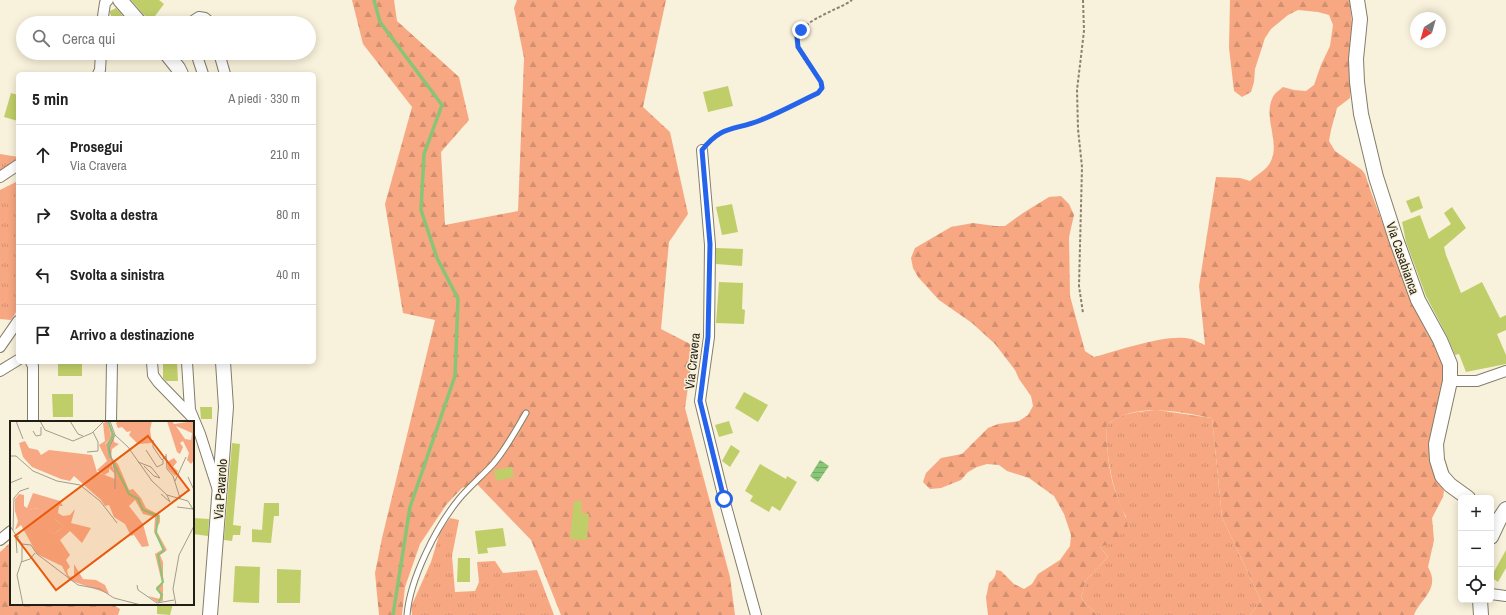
<!DOCTYPE html>
<html lang="it">
<head>
<meta charset="utf-8">
<style>
	body { margin:0; font-family:"Archivo Narrow",sans-serif; background:#f6f6f6; color:#222 }
	.controls { position:absolute; right:12px; bottom:12px; display:grid; overflow:hidden; border-radius:6px; box-shadow:0 2px 10px #0003 }
	.controls button { width:36px; height:36px; display:grid; place-items:center; padding:0; border:0; border-bottom:1px solid #e0e0e0; background:#fff; color:#222; font:20px sans-serif }
	.compass { position:absolute; left:1410px; top:12px; width:36px; height:36px; border-radius:50%; background:#fff; box-shadow:0 2px 10px #0003; rotate:217deg }
	.stop { position:absolute; width:12px; height:12px; margin:-9px; border:3px solid #2563eb; border-radius:50%; background:#fff }
	.stop.end { background:#2563eb; border-color:#fff; box-shadow:0 1px 4px #0008 }
	.list { margin:0; padding:0; list-style:none }
	h2 { display:flex; justify-content:space-between; align-items:center; height:52px; margin:0; padding:0 16px; font-size:17px }
	h2 small { font-size:13px; font-weight:400; color:#767676 }
	.list li { display:grid; grid-template-columns:26px 1fr auto; gap:12px; align-items:center; box-sizing:border-box; height:60px; padding:0 16px; border-top:1px solid #e0e0e0 }
	.list b { display:block; font-size:15px; white-space:nowrap }
	.list p { margin:0; font-size:13px; white-space:nowrap; color:#767676 }
	.list em { font-size:13px; font-style:normal; color:#767676 }
	.icon { flex:none; width:22px; height:22px; fill:none; stroke:currentColor; stroke-width:2; stroke-linecap:round; stroke-linejoin:round }
	.map { position:relative; flex:none; width:1506px; height:615px; overflow:hidden }
	.search { position:absolute; background:#fff; box-shadow:0 2px 10px #0003; left:16px; top:16px; width:300px; height:44px; display:flex; align-items:center; gap:10px; box-sizing:border-box; padding:0 14px; border-radius:22px; color:#767676; font-size:15px }
	.panel { position:absolute; background:#fff; box-shadow:0 2px 10px #0003; left:16px; top:72px; width:300px; height:292px; border-radius:6px }
	.map>svg:first-child { display:block }
</style>
</head>
<body>
<div class="map">
<svg width="1506" height="615" viewBox="0 0 1506 615">
	<defs>
		<pattern id="grass-tufts" width="24" height="20" patternUnits="userSpaceOnUse"><rect width="24" height="20" fill="#f7a883"/><path d="M3 7l-1-3M5 7V3M7 7l1-3M15 17l-1-3M17 17v-4M19 17l1-3" fill="none" stroke="#d39070"/></pattern>
		<pattern id="forest-firs" width="22" height="20" patternUnits="userSpaceOnUse"><rect width="22" height="20" fill="#f7a883"/><path d="M5 1l3.5 6h-7zM16 11l3.5 6h-7z" fill="#d39070"/></pattern>
		<pattern id="water-rules" width="6" height="5" patternUnits="userSpaceOnUse"><rect width="6" height="5" fill="#88c576"/><path d="M0 2.5h6" fill="none" stroke="#75a965"/></pattern>
	</defs>
	<rect width="100%" height="100%" fill="#f8f1db"/>
	<g fill="url(#grass-tufts)">
		<polygon points="0,154 18,157 18,161 0,174"/>
		<polygon points="18,181 18,309 11,320 0,319 0,190"/>
		<path d="M1157,410L1212,418L1222,517L1261,601L1250,615H1097L1081,598L1086,580L1108,557L1100,547L1126,517C1111,489 1107,457 1106,426C1121,412 1137,412 1157,410Z"/>
		<polygon points="450,518 459,520 452,556 455,592 475,591 479,582 477,562 495,561 503,573 537,570 554,615 412,615 411,607 431,562 440,532"/>
	</g>
	<g fill="url(#forest-firs)">
		<polygon points="352,0 394,0 397,21 459,77 469,120 441,152 445,225 518,211 524,58 514,8 517,0 666,0 643,107 670,132 688,214 669,242 661,329 694,346 685,408 730,577 735,615 561,615 531,540 476,483 462,488 446,505 420,544 405,587 402,615 379,615 375,573 382,538 435,320 403,313 385,204 412,107 363,44"/>
		<path d="M1230,0H1349L1350,4L1353,33L1350,98L1337,108L1331,130L1329,141L1335,151L1362,170L1365,174L1371,192L1404,281L1427,333L1443,359L1446,375L1437,477L1444,491L1443,497L1432,518L1434,540L1428,567C1441,589 1420,599 1414,615H1250L1261,601L1222,517L1212,418C1178,412 1134,401 1106,426C1107,445 1108,465 1113,484C1117,500 1126,513 1128,528L1111,543L1100,547L1108,557L1086,580L1081,598L1097,615H988L986,598L989,583C994,579 996,576 996,570L1001,571L1014,584L1024,589L1032,584L1038,574L1060,560L1070,546L1071,535L1064,514L1054,496L1029,478L1007,471L999,465L987,464L977,467L968,472L961,480L941,488L930,489L923,482L926,473L941,458L962,454L988,428L998,424L1019,421L1028,415L1033,406L1031,396L1019,379L1015,370L995,344L972,323L939,300L918,277L913,268L911,258L915,248L951,227L973,223L995,226H1005L1023,213L1049,197L1061,196L1069,204L1074,215L1069,237L1070,296L1085,351L1094,357C1118,351 1167,333 1191,339C1195,340 1200,343 1205,345L1199,286L1216,177L1240,178L1250,181C1255,176 1263,172 1267,167C1285,146 1260,118 1274,95C1276,92 1280,90 1283,87L1294,90L1306,91L1314,85L1321,65L1330,46L1333,25L1329,15L1318,12L1298,10L1288,15L1271,29L1265,38L1255,69L1254,82L1251,92L1242,97L1234,91L1229,48Z"/>
		<polygon points="11,542 11,604 112,604 120,609 118,615 0,615 0,552"/>
	</g>
	<polygon fill="url(#water-rules)" points="820,460 829,466 818,482 810,476"/>
	<g fill="none" stroke-linecap="round" stroke-linejoin="round">
		<polyline stroke="#88c576" stroke-width="3.5" points="374,0 380,22 442,105 424,154 421,210 437,258 458,299 455,376 410,507 393,615"/>
	</g>
	<g fill="#c0ce6a">
		<polygon points="131,0 159,0 164,4 152,20 144,15"/>
		<polygon points="116,8 129,23 114,23 110,13 110,11"/>
		<polygon points="728,86 733,106 708,112 703,92"/>
		<polygon points="11,93 18,95 18,121 4,117"/>
		<polygon points="1419,196 1423,208 1411,213 1406,201"/>
		<polygon points="732,204 738,232 722,235 716,207"/>
		<polygon points="1452,207 1466,228 1444,247 1446,255 1461,293 1482,282 1500,318 1506,315 1506,330 1497,334 1506,355 1506,364 1466,372 1459,354 1455,355 1447,336 1426,296 1406,242 1402,222 1420,215 1429,239 1451,224 1444,213"/>
		<polygon points="716,248 743,249 742,266 716,264"/>
		<polygon points="719,282 743,283 742,309 745,310 744,324 716,323"/>
		<rect x="58" y="362" width="24" height="14"/>
		<polygon points="163,362 177,362 178,381 166,381 163,378"/>
		<polygon points="744,392 768,405 758,422 735,408"/>
		<polygon points="52,394 73,394 73,417 53,417"/>
		<polygon points="200,407 212,407 212,419 201,419"/>
		<polygon points="729,421 733,433 719,437 715,425"/>
		<polygon points="232,443 240,444 233,525 241,526 240,535 233,535 232,541 224,540"/>
		<polygon points="731,445 740,451 730,467 722,461"/>
		<polygon points="760,464 786,479 787,476 797,482 780,511 772,506 769,512 750,501 753,496 745,491"/>
		<polygon points="512,467 514,477 496,481 494,470"/>
		<polygon points="574,501 582,501 581,513 589,514 587,540 570,539"/>
		<polygon points="264,503 279,503 279,516 274,516 271,543 252,542 252,529 262,530"/>
		<polygon points="193,518 209,519 208,536 193,534"/>
		<polygon points="503,528 506,546 487,548 488,553 478,554 475,531"/>
		<polygon points="1506,550 1506,568 1498,582 1491,577"/>
		<polygon points="458,558 470,558 470,582 457,582"/>
		<polygon points="235,566 260,567 259,603 233,602"/>
		<polygon points="277,569 301,570 300,603 277,603"/>
		<polygon points="157,604 173,604 170,615 157,614"/>
	</g>
	<g fill="none" stroke-linecap="round" stroke-linejoin="round">
		<g stroke="#837d69" stroke-width="7">
			<path id="lane" d="M407,615C410,579 436,527 459,499C469,487 482,476 493,464C506,449 516,430 526,413"/>
		</g>
		<g stroke="#837d69" stroke-width="12">
			<g id="street">
				<polyline points="102,23 105,3 108,0"/>
				<polyline points="190,23 199,17 205,18 211,23"/>
				<polyline points="196,53 203,74"/>
				<polyline points="219,53 225,74"/>
				<polyline points="98,74 100,70 101,53"/>
				<polyline points="702,150 710,245 709,337 700,401 724,499 756,615"/>
				<polyline points="0,177 18,165"/>
				<polyline points="0,347 18,321"/>
				<polyline points="31,362 33,366 33,422"/>
				<polyline points="152,362 153,375 158,382 192,417"/>
				<polyline points="187,362 190,410 200,434 218,490"/>
				<polyline points="0,371 18,360"/>
				<polyline points="1450,381 1477,381 1506,371"/>
				<polyline points="111,422 112,362"/>
				<polyline points="0,540 11,531"/>
				<polyline points="1491,594 1506,596"/>
			</g>
		</g>
		<g stroke="#837d69" stroke-width="16">
			<g id="secondary">
				<polyline points="120,0 140,23"/>
				<polyline points="1357,0 1360,19 1356,59 1357,82 1361,114 1376,177 1396,239 1418,300 1440,340 1450,364 1450,381 1436,444 1437,460 1442,476 1450,485 1468,498"/>
				<polyline points="166,53 178,68 181,74"/>
				<polyline points="1491,537 1500,518 1506,509"/>
				<polyline points="1480,600 1481,615"/>
				<polyline points="210,615 226,407 223,362"/>
			</g>
		</g>
		<g stroke="#878273" stroke-width="2" stroke-dasharray="3 2" stroke-linecap="butt">
			<polyline points="1083,0 1084,31 1077,90 1078,129 1082,167 1079,286 1083,313"/>
			<path d="M709,142L724,131L761,121L818,93L822,88L821,82C814,72 803,59 798,48C788,23 838,11 852,0"/>
		</g>
		<use href="#lane" stroke="#fff" stroke-width="5"/>
		<use href="#street" stroke="#fff" stroke-width="10"/>
		<use href="#secondary" stroke="#fff" stroke-width="14"/>
	</g>
	<g fill="none" stroke-linecap="round" stroke-linejoin="round">
		<path stroke="#2563eb" stroke-width="5" d="M724,499L700,401L708,337L710,244L702,150C723,124 734,131 761,120C781,112 799,102 818,93L822,88L821,82L798,47L797,37L801,30"/>
	</g>
	<g text-anchor="middle" stroke-width="3" stroke-linejoin="round" paint-order="stroke">
		<g font-size="13" fill="#211e16" stroke="#f8f1db">
			<text transform="translate(1403 258) rotate(71)" y="5">Via Casabianca</text>
			<text transform="translate(692 361) rotate(-84)" y="5">Via Cravera</text>
			<text transform="translate(220 489) rotate(-86)" y="5">Via Pavarolo</text>
		</g>
	</g>
	<g transform="translate(10 421)">
		<rect width="184" height="184" fill="#f8f1db"/>
		<path d="M98,0L101,16L95,23L105,53L99,47V51L94,54L87,49L97,40L89,24L95,20L93,2ZM164,37L167,41L163,46L168,50L165,55L158,48L157,41ZM21,87L44,88L45,98L53,105L52,107L44,113L27,100Z" fill="#f7a883"/>
		<path d="M109,0H142L140,9L142,22L128,23L119,14L121,10L117,11L112,6L108,7L106,2ZM157,0H162L164,3L184,0V39L181,43L177,39L179,32L173,20L170,22L173,26L170,33L167,31ZM166,5L182,12L181,19L175,18ZM99,1L104,13V21L109,23L102,28L101,36L108,43L119,69L123,68L131,77L136,87L150,94V101L146,109L157,129L150,134L153,141V180L147,181L138,175L150,178V173L146,166L152,162L145,133L153,128L144,111L145,96L133,93L125,79L119,85L133,103L139,125L132,126L124,114L121,115L115,103L104,96L99,84L95,85L91,79L64,55L60,60L51,58L22,46L13,36L9,22L15,20L19,27L28,29L31,34L39,29L82,34L87,51L105,58L104,44L98,39L99,36L94,25L101,16ZM23,72L50,80L53,85H49L48,92L53,95L60,94L65,88L61,102L81,107L72,122L60,110L50,119L60,134L56,139L60,146L57,149L58,154L60,156L64,155V143L73,158L86,159L95,164L99,173L59,159L52,145L27,133L11,104L5,109L8,100L5,90V78L9,73L14,74V85L17,87ZM27,87L33,92L35,88H44V97L53,105L51,108L44,113L28,100V93L21,88Z" fill="#f7a883" fill-rule="evenodd"/>
		<path fill="none" stroke="#88c576" stroke-width="2" d="M98,0L103,14L98,24L100,37M103,41L119,73L128,78L133,89L148,95L146,112L154,130L148,134L153,161L147,168L152,174L149,181"/>
		<path fill="none" stroke="#a29d8c" stroke-width="1" d="M6,0L13,18M30,0L35,9L63,20L82,12L94,0M60,0L68,13L73,15M100,0L105,14L118,26L142,60L157,74L178,80L184,90M23,10L26,15L31,14V6M143,19V26L152,39L156,35M136,29L147,46L153,43V39M77,31L88,30V21L83,11M156,33L157,48L163,55L170,77M0,35H6L23,50L47,60L70,64L90,80L107,102M128,41L141,46L150,57L144,55L134,45M178,56L184,69M165,60L176,36M0,62L12,57M105,68V51L99,27L105,14M151,73L160,81L157,74M167,86L183,88M0,105L12,123V139L7,154L13,184M3,109L4,77L10,70L19,67M12,123L21,124L27,133L68,164L90,168L104,177L131,184M7,132L6,117L9,115M11,141L20,138L25,132M127,164L128,169L147,182L164,179M166,184L163,168L169,134L184,105"/>
		<path fill="#e8590c" fill-opacity="0.15" stroke="#e8590c" stroke-width="2" d="M138,15L179,69L46,169L5,115Z"/>
		<rect width="184" height="184" fill="none" stroke="#211e16" stroke-width="2"/>
	</g>
</svg>
<div class="controls">
<button>+</button>
<button>−</button>
<button><svg class="icon" aria-label="locate" viewBox="0 0 24 24"><circle cx="12" cy="12" r="6"/><path d="M12 2v4M12 18v4M2 12h4M18 12h4"/></svg></button>
</div>
<svg class="compass" viewBox="-18 -18 36 36"><path d="M0-13l5 13h-10z" fill="#e53935"/><path d="M0 13l5-13h-10z" fill="#767676"/></svg>
<div class="stop" style="left:724px;top:499px"></div>
<div class="stop end" style="left:801px;top:30px"></div>
<div class="search"><svg class="icon" aria-label="search" viewBox="0 0 24 24"><circle cx="10" cy="10" r="6"/><path d="M15 15l6 6"/></svg>Cerca qui</div>
<section class="panel">
<h2>5 min<small>A piedi · 330 m</small></h2>
<ul class="list">
<li><svg class="icon" aria-label="ahead" viewBox="0 0 24 24"><path d="M12 20V5M6 11l6-6 6 6"/></svg><div><b>Prosegui</b><p>Via Cravera</p></div><em>210 m</em></li>
<li><svg class="icon" aria-label="right" viewBox="0 0 24 24"><path d="M7 20v-9h11M14 6l5 5-5 5"/></svg><div><b>Svolta a destra</b></div><em>80 m</em></li>
<li><svg class="icon" aria-label="left" viewBox="0 0 24 24"><path d="M17 20v-9H6M10 6l-5 5 5 5"/></svg><div><b>Svolta a sinistra</b></div><em>40 m</em></li>
<li><svg class="icon" aria-label="arrive" viewBox="0 0 24 24"><path d="M6 21V4h12l-3 4 3 4H6"/></svg><div><b>Arrivo a destinazione</b></div></li>
</ul>
</section>
</div>
</body>
</html>
